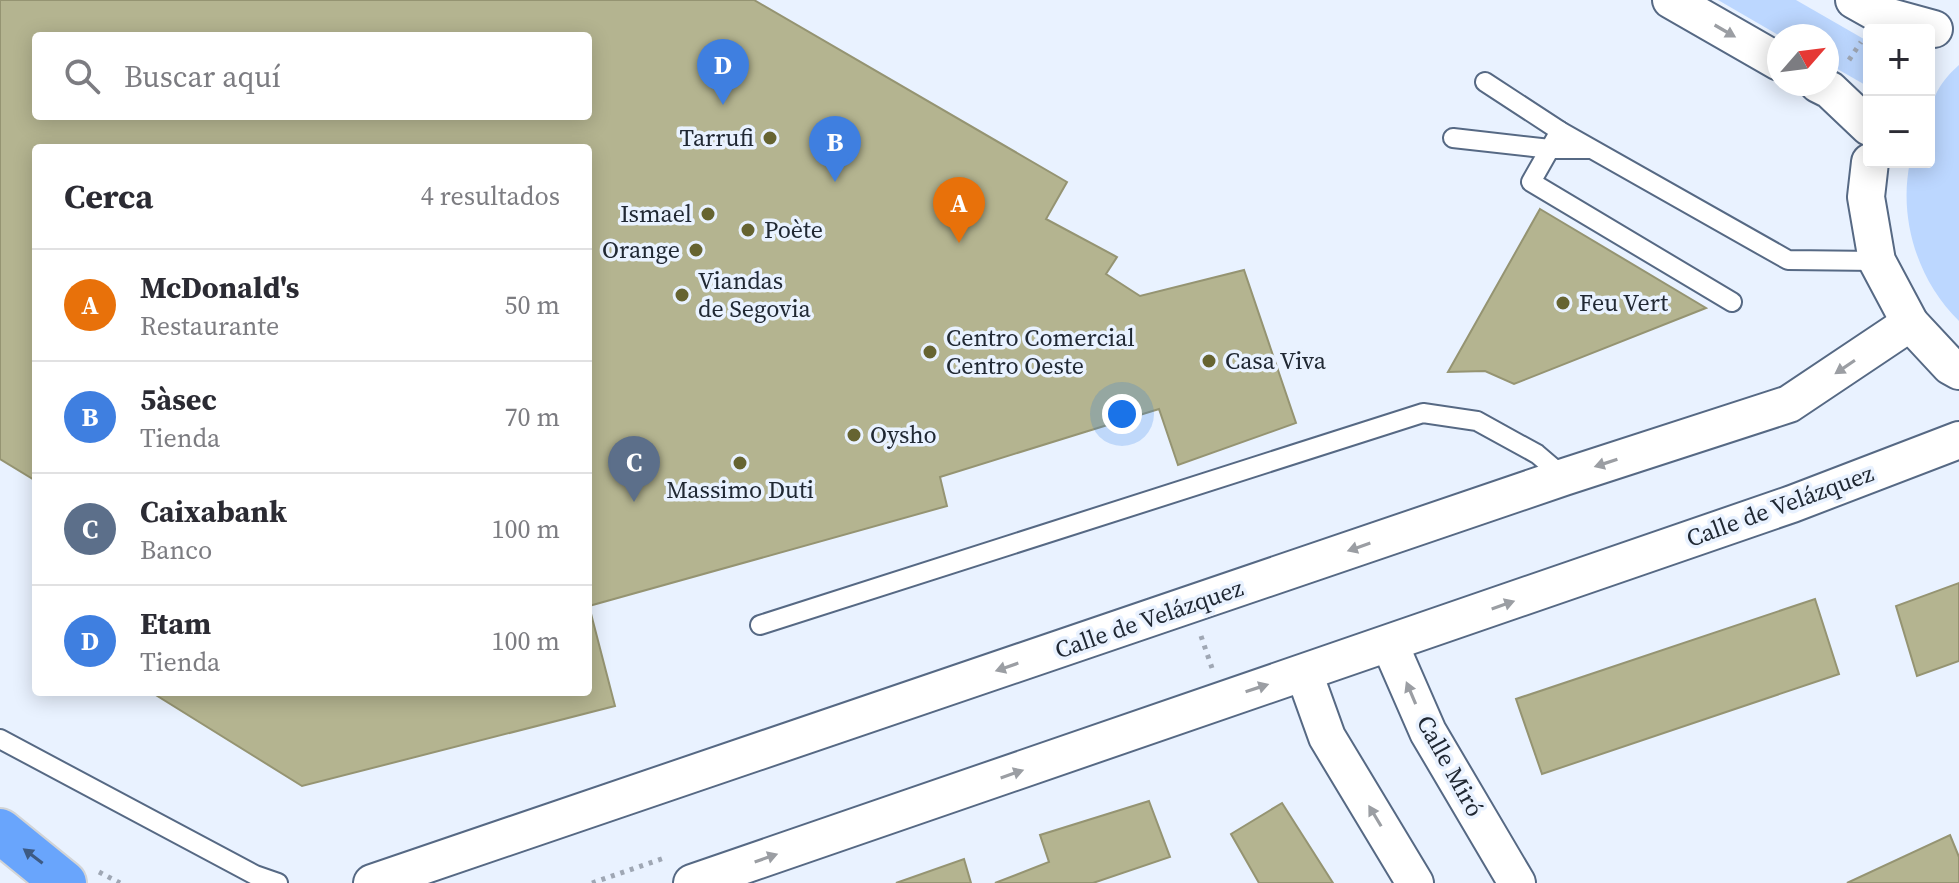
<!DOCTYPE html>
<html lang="es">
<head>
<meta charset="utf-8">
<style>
	body { margin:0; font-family:"Source Serif 4",serif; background:#f7f7f7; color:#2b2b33 }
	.controls { position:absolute; right:24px; top:24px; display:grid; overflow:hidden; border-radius:8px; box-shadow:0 4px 20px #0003 }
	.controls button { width:72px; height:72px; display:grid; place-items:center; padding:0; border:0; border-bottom:2px solid #e1e1e2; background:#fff; color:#2b2b33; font:40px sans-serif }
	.compass { position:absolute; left:1767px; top:24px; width:72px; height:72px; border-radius:50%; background:#fff; box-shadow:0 4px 20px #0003; rotate:62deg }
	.you { position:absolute; left:1122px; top:414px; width:28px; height:28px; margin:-20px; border:6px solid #fff; border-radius:50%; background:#1a73e8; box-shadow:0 0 0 12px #1a73e833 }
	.badge { display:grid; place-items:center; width:52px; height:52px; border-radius:50%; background:#d93025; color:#fff; font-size:26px; font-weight:700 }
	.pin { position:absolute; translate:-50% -66px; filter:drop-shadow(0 2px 4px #0008) }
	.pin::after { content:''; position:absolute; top:42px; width:28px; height:24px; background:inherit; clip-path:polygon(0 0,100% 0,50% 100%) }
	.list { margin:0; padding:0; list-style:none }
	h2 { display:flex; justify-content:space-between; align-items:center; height:104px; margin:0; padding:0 32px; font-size:34px }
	h2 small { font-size:26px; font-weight:400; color:#7c7c81 }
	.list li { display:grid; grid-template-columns:52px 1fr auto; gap:24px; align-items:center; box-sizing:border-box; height:112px; padding:0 32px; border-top:2px solid #e1e1e2 }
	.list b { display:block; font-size:30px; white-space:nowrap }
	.list p { margin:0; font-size:26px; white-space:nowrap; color:#7c7c81 }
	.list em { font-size:26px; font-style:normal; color:#7c7c81 }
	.icon { flex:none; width:44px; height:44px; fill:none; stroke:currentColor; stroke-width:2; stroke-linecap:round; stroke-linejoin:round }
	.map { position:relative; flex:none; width:1959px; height:883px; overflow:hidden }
	.search { position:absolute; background:#fff; box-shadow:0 4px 20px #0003; left:32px; top:32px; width:560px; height:88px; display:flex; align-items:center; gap:20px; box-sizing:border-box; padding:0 28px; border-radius:8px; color:#7c7c81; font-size:30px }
	.panel { position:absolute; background:#fff; box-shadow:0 4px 20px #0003; left:32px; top:144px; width:560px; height:552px; border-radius:8px }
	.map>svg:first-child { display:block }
</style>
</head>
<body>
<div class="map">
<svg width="1959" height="883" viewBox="0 0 1959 883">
	<rect width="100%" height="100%" fill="#e9f2ff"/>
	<g fill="#bcd7ff">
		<polygon points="1718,0 1796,0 1869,42 1867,86 1827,63 1827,36 1780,36"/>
		<path d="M1959,65V321C1918,281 1898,219 1910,162H1929C1929,120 1924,96 1959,65Z"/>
	</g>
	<g fill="#b4b490" stroke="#959472" stroke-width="2" fill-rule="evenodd">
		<path d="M0,0H754L1067,182L1046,219L1117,257L1106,274L1140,296L1244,270L1296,423L1178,465L1159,409L940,477L947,506L589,606L615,706L302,786L151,692H588V148H36V481L0,459ZM36,36H588V116H36Z"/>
		<polygon points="1540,209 1706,308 1514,384 1485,371 1448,372"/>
		<polygon points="1959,583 1959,661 1917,676 1896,606"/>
		<polygon points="1815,599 1839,674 1542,774 1516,699"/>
		<polygon points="1149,801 1170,857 1093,883 995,883 1049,862 1040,835"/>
		<polygon points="1282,803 1333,883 1259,883 1231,834"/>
		<polygon points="1950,835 1959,857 1959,883 1847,883"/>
		<polygon points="964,859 971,883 896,883"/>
	</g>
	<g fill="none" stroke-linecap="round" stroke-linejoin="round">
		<g stroke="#566984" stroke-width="22">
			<g id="lane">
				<polyline points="1485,82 1560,131 1788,260 1877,261"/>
				<polyline points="1560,131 1531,182 1732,302"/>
				<polyline points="1453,138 1550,149 1590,149"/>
				<polyline points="760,625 1423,413 1477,421 1537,454 1564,477"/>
				<polyline points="0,739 255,875 278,883"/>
			</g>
		</g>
		<g stroke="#566984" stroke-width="40">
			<g id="street">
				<polyline points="1671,0 1779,62"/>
				<polyline points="1854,0 1879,14 1934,29"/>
				<polyline points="1818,84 1830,90 1869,127"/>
				<polyline points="1870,162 1866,197 1877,261 1910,323 1950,366 1959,371"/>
				<polyline points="1390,645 1428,732 1517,883"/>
				<polyline points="1304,673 1327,737 1415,883"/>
				<polyline points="372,883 1564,477 1789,404 1910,323"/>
				<polyline points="692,883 1792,504 1959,440"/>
			</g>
		</g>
		<g stroke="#d2d4d6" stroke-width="48">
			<polyline id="highway" points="0,831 64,883"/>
		</g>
		<g stroke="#9fa7b4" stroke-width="5" stroke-dasharray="4 6" stroke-linecap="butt">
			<polyline points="1849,60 1861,42"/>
			<polyline points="1201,636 1212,668"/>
			<polyline points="99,872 120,883"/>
			<polyline points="592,883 667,857"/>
		</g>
		<use href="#lane" stroke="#fff" stroke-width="18"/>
		<use href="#street" stroke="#fff" stroke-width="36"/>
		<use href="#highway" stroke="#69a5fc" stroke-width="44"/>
	</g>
	<defs><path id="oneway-solid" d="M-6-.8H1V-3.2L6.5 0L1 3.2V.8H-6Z" transform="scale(2)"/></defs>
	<g fill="#9b9ea3">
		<use href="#oneway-solid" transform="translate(1725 31) rotate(30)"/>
		<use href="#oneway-solid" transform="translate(1845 367) rotate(146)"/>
		<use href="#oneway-solid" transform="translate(1606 463) rotate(162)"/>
		<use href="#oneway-solid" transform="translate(1359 547) rotate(161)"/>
		<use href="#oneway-solid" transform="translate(1503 605) rotate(-19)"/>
		<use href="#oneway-solid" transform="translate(1007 667) rotate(161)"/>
		<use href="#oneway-solid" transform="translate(1257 688) rotate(-18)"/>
		<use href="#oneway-solid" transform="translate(1411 693) rotate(-113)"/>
		<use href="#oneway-solid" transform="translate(1012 774) rotate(-19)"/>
		<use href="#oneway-solid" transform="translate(1375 816) rotate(-121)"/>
		<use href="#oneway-solid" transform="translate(766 858) rotate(-19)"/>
	</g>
	<use fill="#3d5a83" href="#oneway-solid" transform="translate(33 856) rotate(-143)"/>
	<g fill="#666431" stroke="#e9f2ff" stroke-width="3">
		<circle cx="770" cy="138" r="8"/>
		<circle cx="708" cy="214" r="8"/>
		<circle cx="748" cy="230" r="8"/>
		<circle cx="696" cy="250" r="8"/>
		<circle cx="682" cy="295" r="8"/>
		<circle cx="1563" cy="303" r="8"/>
		<circle cx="930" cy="352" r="8"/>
		<circle cx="1209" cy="361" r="8"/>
		<circle cx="854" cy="435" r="8"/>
		<circle cx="740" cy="463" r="8"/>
	</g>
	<g text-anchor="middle" stroke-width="7" stroke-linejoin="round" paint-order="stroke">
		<g font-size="24" fill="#202833" stroke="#e9f2ff" text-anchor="start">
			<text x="754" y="146" text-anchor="end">Tarrufi</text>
			<text x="692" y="222" text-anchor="end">Ismael</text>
			<text x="764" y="238">Poète</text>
			<text x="680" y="258" text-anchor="end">Orange</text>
			<text x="698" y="289">Viandas<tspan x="698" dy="28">de Segovia</tspan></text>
			<text x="1579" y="311">Feu Vert</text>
			<text x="946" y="346">Centro Comercial<tspan x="946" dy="28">Centro Oeste</tspan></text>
			<text x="1225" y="369">Casa Viva</text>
			<text x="870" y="443">Oysho</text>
			<text x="740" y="498" text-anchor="middle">Massimo Duti</text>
		</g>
		<g font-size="24" fill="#202833" stroke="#e9f2ff">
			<text transform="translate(1780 506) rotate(-20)" y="8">Calle de Velázquez</text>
			<text transform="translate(1149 619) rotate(-19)" y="8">Calle de Velázquez</text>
			<text transform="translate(1450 766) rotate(61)" y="8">Calle Miró</text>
		</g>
	</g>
</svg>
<div class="controls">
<button>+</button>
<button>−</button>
</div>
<svg class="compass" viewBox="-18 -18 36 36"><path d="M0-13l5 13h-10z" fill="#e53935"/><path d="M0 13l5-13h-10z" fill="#7c7c81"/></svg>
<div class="you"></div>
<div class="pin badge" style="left:959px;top:243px;background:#e8710a">A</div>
<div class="pin badge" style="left:835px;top:182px;background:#3f7fe0">B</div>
<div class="pin badge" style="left:634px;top:502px;background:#5c6f8a">C</div>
<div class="pin badge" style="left:723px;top:105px;background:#3f7fe0">D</div>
<div class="search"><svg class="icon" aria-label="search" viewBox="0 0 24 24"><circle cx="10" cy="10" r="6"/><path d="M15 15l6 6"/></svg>Buscar aquí</div>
<section class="panel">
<h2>Cerca<small>4 resultados</small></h2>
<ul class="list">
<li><span class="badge" style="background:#e8710a">A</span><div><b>McDonald's</b><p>Restaurante</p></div><em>50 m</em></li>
<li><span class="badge" style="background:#3f7fe0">B</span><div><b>5àsec</b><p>Tienda</p></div><em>70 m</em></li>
<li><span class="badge" style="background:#5c6f8a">C</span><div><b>Caixabank</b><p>Banco</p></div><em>100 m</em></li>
<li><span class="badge" style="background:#3f7fe0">D</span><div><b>Etam</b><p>Tienda</p></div><em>100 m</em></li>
</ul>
</section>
</div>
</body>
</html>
